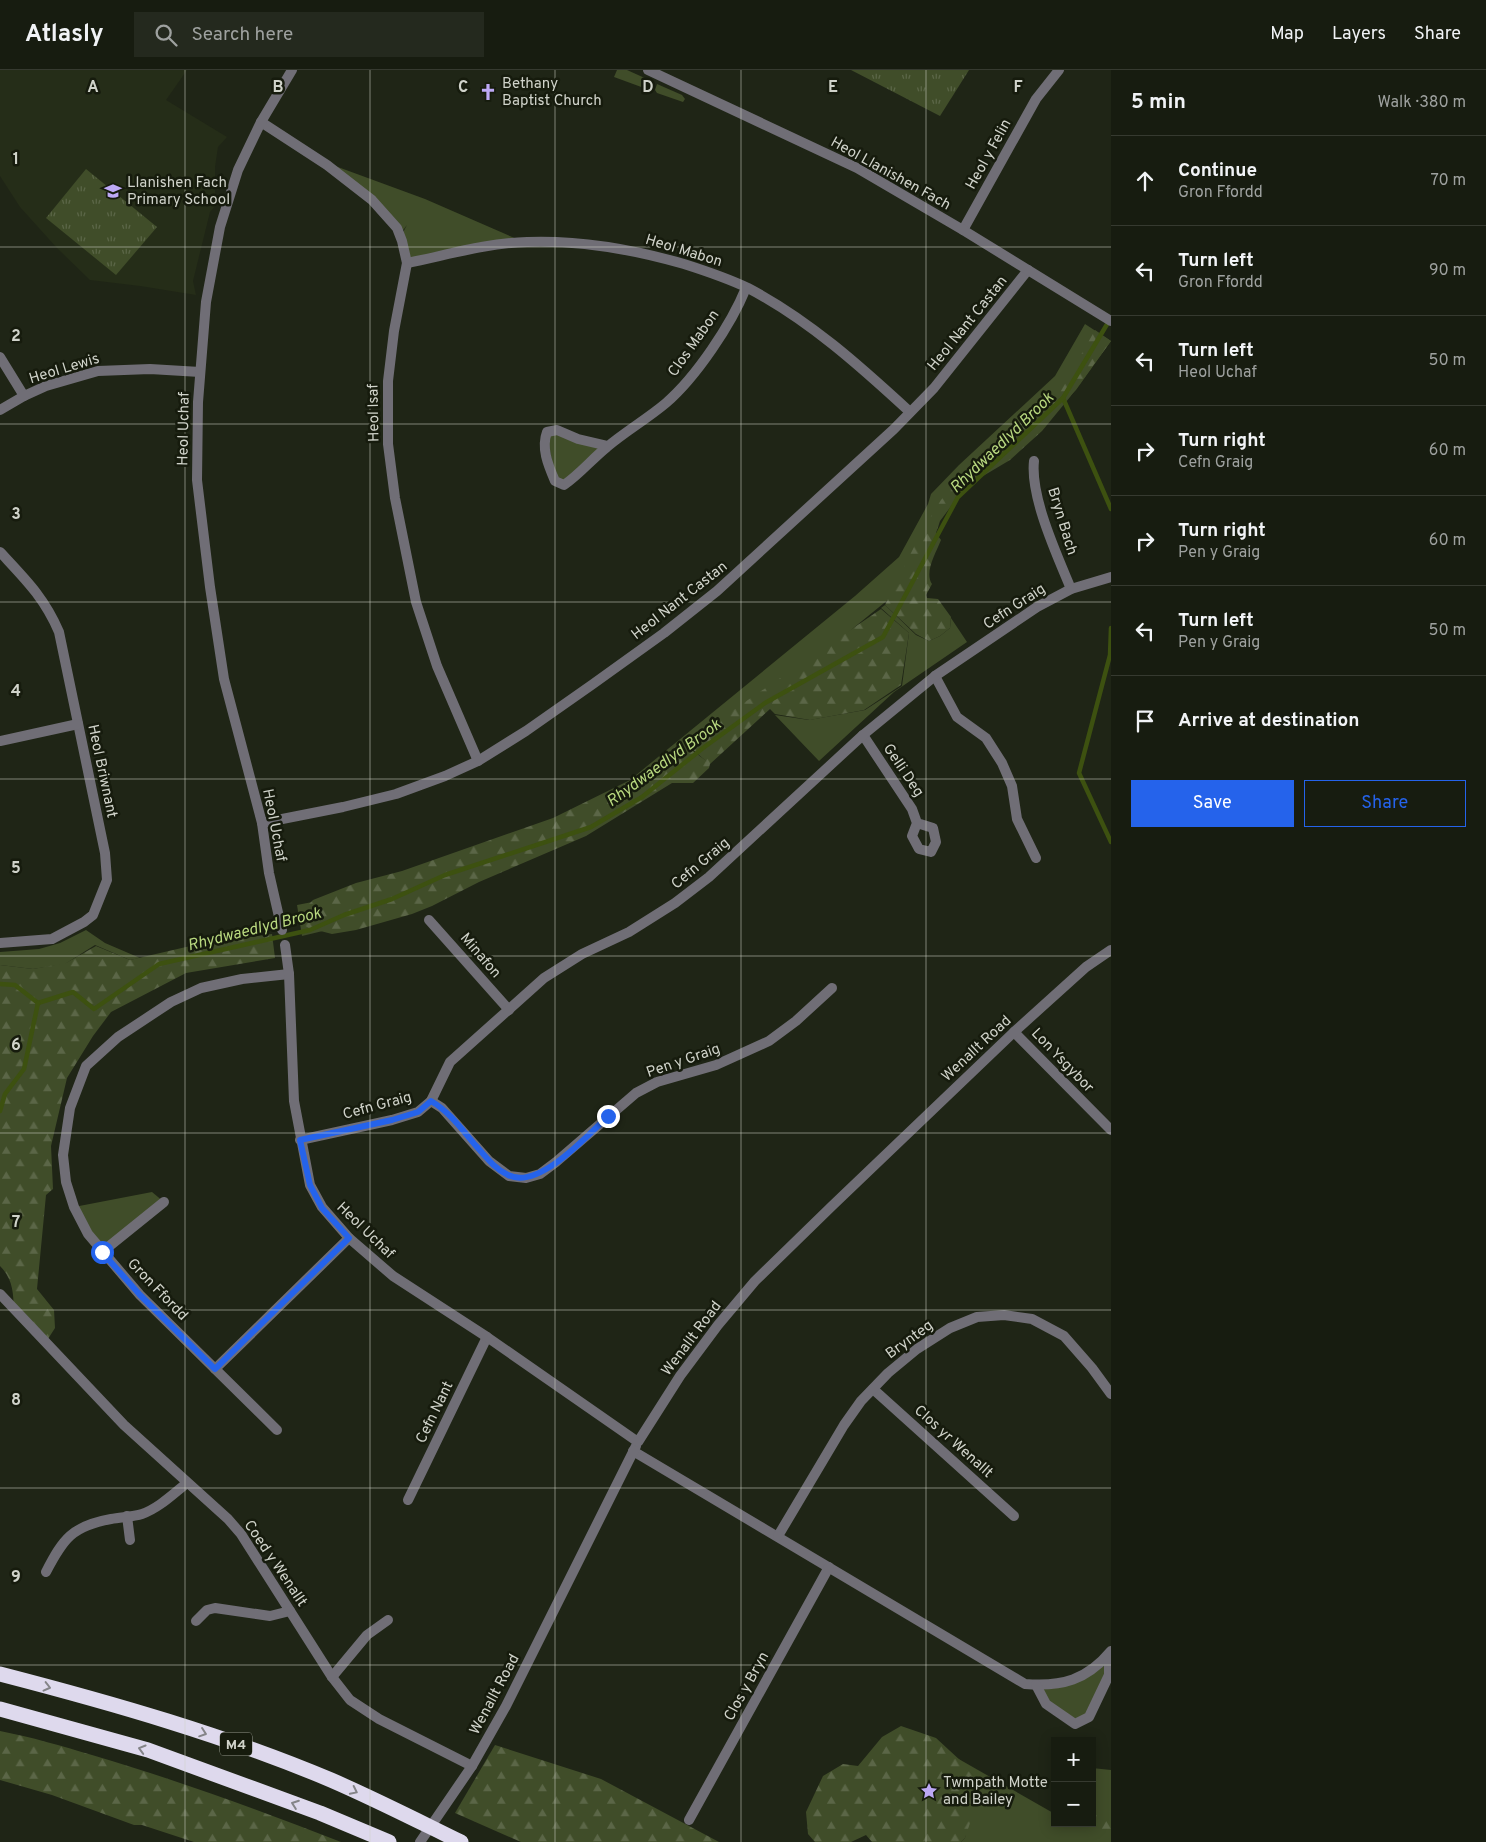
<!DOCTYPE html>
<html lang="en">
<head>
<meta charset="utf-8">
<style>
	body { margin:0; font-family:Overpass,sans-serif; background:#24291e; color:#f1f3f6 }
	.controls { position:absolute; right:15px; bottom:15px; display:grid; overflow:hidden; border-radius:0px; box-shadow:0 2px 12px #0003 }
	.controls button { width:45px; height:45px; display:grid; place-items:center; padding:0; border:0; border-bottom:1px solid #363a30; background:#171c10; color:#f1f3f6; font:25px sans-serif }
	.stop { position:absolute; width:15px; height:15px; margin:-11px; border:4px solid #2563eb; border-radius:50%; background:#fff }
	.stop.end { background:#2563eb; border-color:#fff; box-shadow:0 1px 5px #0008 }
	.list { margin:0; padding:0; list-style:none }
	h2 { display:flex; justify-content:space-between; align-items:center; height:65px; margin:0; padding:0 20px; font-size:21px }
	h2 small { font-size:16px; font-weight:400; color:#9ea19f }
	.list li { display:grid; grid-template-columns:32px 1fr auto; gap:15px; align-items:center; box-sizing:border-box; height:90px; padding:0 20px; border-top:1px solid #363a30 }
	.list b { display:block; font-size:19px; white-space:nowrap }
	.list p { margin:0; font-size:16px; white-space:nowrap; color:#9ea19f }
	.list em { font-size:16px; font-style:normal; color:#9ea19f }
	.actions { display:flex; gap:10px; padding:15px 20px }
	.actions a { flex:1; padding:11px 0; border:1px solid #2563eb; border-radius:0px; text-align:center; font-size:18px; color:#2563eb }
	.actions .main { background:#2563eb; color:#fff }
	.icon { flex:none; width:28px; height:28px; fill:none; stroke:currentColor; stroke-width:2; stroke-linecap:round; stroke-linejoin:round }
	.map { position:relative; flex:none; width:1111px; height:1772px; overflow:hidden }
	header { display:flex; align-items:center; gap:30px; box-sizing:border-box; height:70px; padding:0 25px; background:#171c10; border-bottom:1px solid #363a30 }
	header strong { font-size:24px }
	nav { display:flex; gap:28px; margin-inline-start:auto; font-size:18px }
	.search { width:350px; height:45px; background:#24291e; display:flex; align-items:center; gap:12px; box-sizing:border-box; padding:0 18px; border-radius:0px; color:#9ea19f; font-size:19px }
	main { display:flex }
	aside { flex:1; background:#171c10 }
	.map>svg:first-child { display:block }
</style>
</head>
<body>
<header>
<strong>Atlasly</strong>
<div class="search"><svg class="icon" aria-label="search" viewBox="0 0 24 24"><circle cx="10" cy="10" r="6"/><path d="M15 15l6 6"/></svg>Search here</div>
<nav><a>Map</a><a>Layers</a><a>Share</a></nav>
</header>
<main>
<div class="map">
<svg width="1111" height="1772" viewBox="0 0 1111 1772">
	<defs>
		<pattern id="forest-firs" width="22" height="20" patternUnits="userSpaceOnUse" patternTransform="scale(1.25)"><rect width="22" height="20" fill="#404d29"/><path d="M5 1l3.5 6h-7zM16 11l3.5 6h-7z" fill="#5b6647"/></pattern>
		<pattern id="park-tufts" width="24" height="20" patternUnits="userSpaceOnUse" patternTransform="scale(1.25)"><rect width="24" height="20" fill="#404d29"/><path d="M3 7l-1-3M5 7V3M7 7l1-3M15 17l-1-3M17 17v-4M19 17l1-3" fill="none" stroke="#5b6647"/></pattern>
	</defs>
	<rect width="100%" height="100%" fill="#1f2516"/>
	<polygon fill="#252d18" points="0,0 187,0 166,30 227,67 218,77 215,97 215,136 210,142 193,211 196,225 140,216 90,210 57,178 20,137 0,106"/>
	<g fill="#404d29">
		<polygon points="617,0 627,0 647,9 644,18 614,7"/>
		<polygon points="657,14 682,25 685,29 683,32 657,23 655,20"/>
		<polygon points="327,93 425,129 526,173 408,192 401,166 407,155 401,163"/>
		<polygon points="1085,254 1111,271 1076,320 1054,343 961,417 889,529 835,573 692,680 710,694 680,690 356,853 302,866 297,835 363,822 547,754 619,719 855,526 899,487 928,434 931,424 959,395 1055,306"/>
		<polygon points="547,362 608,376 573,409 555,411"/>
		<polygon points="885,535 916,565 929,571 940,566 950,558 951,548 967,572 894,622 819,691 775,645 809,650 865,640 902,616 909,563 881,538"/>
		<polygon points="86,860 105,873 140,888 130,890 95,875 65,894 33,899 0,895 0,882 39,879 60,873"/>
		<polygon points="152,1122 164,1132 102,1182 74,1137"/>
		<polygon points="1109,1584 1109,1605 1089,1647 1078,1654 1046,1634 1036,1615 1070,1612"/>
		<polygon points="957,1688 1055,1744 1055,1753 1072,1753 1078,1757 1078,1753 1092,1753 1092,1698 1111,1700 1111,1772 961,1772 965,1768 976,1709"/>
	</g>
	<g fill="url(#forest-firs)">
		<path d="M1095,260L1111,271L1070,327L1042,361L1010,390L973,412L958,427L940,451L936,463L941,470C936,483 924,502 932,514L926,525L927,528L938,529L951,547L950,558L940,566L929,571L916,564L885,535L922,461L941,430L961,408L1055,331Z"/>
		<polygon points="881,539 909,563 901,615 864,640 810,650 775,644 770,639 710,694 709,698 693,713 672,713 586,766 479,812 432,836 412,844 356,860 332,864 309,858 300,853 299,844 313,830 356,813 402,801 553,748 691,680 707,692 690,677 726,645"/>
		<path d="M272,864L275,888L186,903L111,942L93,966L67,1008L51,1076L53,1119L46,1125L37,1219L54,1240L55,1258L46,1272L14,1239C13,1222 13,1209 0,1196V895L33,899L66,893L96,876L130,890L199,874Z"/>
		<polygon points="901,1656 936,1668 962,1692 976,1709 975,1738 965,1768 961,1772 872,1772 866,1765 851,1772 815,1772 808,1764 806,1742 823,1706 843,1694 858,1696 882,1667"/>
		<path d="M0,1661C31,1667 62,1676 92,1685C177,1710 259,1740 341,1772H194L142,1755H134L52,1725L0,1710Z"/>
		<polygon points="495,1675 601,1709 719,1772 521,1772 455,1743"/>
		<polygon points="1108,1736 1111,1738 1111,1772 1105,1772 1096,1760 1094,1747 1100,1739"/>
	</g>
	<g fill="url(#park-tufts)">
		<polygon points="851,0 969,0 940,46"/>
		<polygon points="86,99 157,157 116,205 46,148"/>
	</g>
	<g fill="none" stroke-linecap="round" stroke-linejoin="round">
		<g stroke="#3d5110" stroke-width="4.5">
			<polyline points="1063,328 1111,439"/>
			<polyline points="1111,558 1110,585 1079,703 1111,772"/>
			<polyline points="0,914 15,915 38,933 73,922 94,939 159,894 310,860 344,845 392,829 445,805 591,757 642,727 703,678 765,633 883,567 958,427 1063,328 1109,251"/>
			<polyline points="0,1041 5,1024 24,999 38,933"/>
		</g>
		<g stroke="#706e76" stroke-width="10">
			<polyline points="261,52 327,95 372,130 397,158 402,171 407,193 394,261 388,311 388,374 395,428 416,532 437,596 478,691"/>
			<polyline points="963,160 1036,29 1059,0"/>
			<path d="M407,193C447,185 487,173 527,172C581,170 632,179 684,194C706,201 727,208 748,218C809,250 860,296 910,342"/>
			<polyline points="0,287 24,326"/>
			<polyline points="0,340 24,326 46,316 98,301 150,299 200,302"/>
			<path d="M608,376L578,369L557,360L547,362C541,378 548,395 555,411L564,415C580,404 592,389 607,377C626,361 647,349 666,333C696,307 731,255 746,218"/>
			<path d="M1034,391C1030,427 1057,485 1071,519"/>
			<path d="M0,482C25,509 44,527 59,562L105,783L107,810L93,845L84,852L52,869L0,873"/>
			<polyline points="935,606 957,647 986,668 1002,693 1012,716 1017,749 1036,788"/>
			<polyline points="863,665 912,739 917,753 912,766 919,779 931,782 936,772 933,758 917,753"/>
			<polyline points="0,671 78,654"/>
			<polyline points="262,753 343,737 396,724 445,706 478,691 526,661 593,614 664,563 717,521 894,359 934,318 1028,200"/>
			<polyline points="429,850 509,940"/>
			<polyline points="1014,962 1111,1060"/>
			<polyline points="431,1031 442,1038 489,1091 509,1106 526,1108 540,1104 556,1092 636,1023 657,1012 716,995 769,971 796,951 832,918"/>
			<polyline points="300,1070 392,1050 418,1042 431,1031 450,992 544,908 582,884 629,862 675,833 709,807 863,665 935,606 1037,537 1071,519 1111,507"/>
			<polyline points="102,1182 164,1132"/>
			<polyline points="0,1224 124,1355 228,1449 241,1464 332,1607 350,1630 379,1649 472,1696"/>
			<polyline points="215,1299 349,1168"/>
			<polyline points="873,1319 1014,1446"/>
			<polyline points="277,1360 140,1225 88,1164 74,1137 66,1112 63,1085 70,1038 86,996 118,967 171,932 201,918 242,909 289,904"/>
			<path d="M633,1381L1025,1614C1062,1617 1087,1610 1111,1581"/>
			<polyline points="408,1430 487,1267"/>
			<polyline points="127,1446 130,1470"/>
			<polyline points="778,1466 844,1355 861,1331 888,1303 917,1279 950,1258 977,1247 1004,1245 1032,1249 1064,1266 1092,1298 1111,1324"/>
			<path d="M46,1502C63,1469 72,1456 111,1449C121,1447 133,1447 142,1444C159,1438 173,1424 187,1413"/>
			<polyline points="196,1551 207,1540 215,1538 270,1546 290,1541"/>
			<polyline points="332,1607 367,1565 388,1550"/>
			<polyline points="1036,1615 1046,1634 1075,1654 1089,1647 1109,1605 1109,1584"/>
			<polyline points="689,1750 829,1497"/>
			<polyline points="420,1772 472,1696 506,1636 636,1376"/>
		</g>
		<g stroke="#706e76" stroke-width="10">
			<polyline points="648,0 857,98 963,160 1111,251"/>
			<polyline points="282,860 269,803 262,753 224,609 210,517 197,410 198,332 206,232 220,157 238,100 261,52 292,0"/>
			<polyline points="285,875 289,904 294,1031 310,1115 322,1137 349,1168 393,1206 487,1267 638,1372 680,1306 718,1255 755,1211 832,1136 1014,962 1086,897 1111,880"/>
		</g>
		<g stroke="#ded9ed" stroke-width="15">
			<path d="M0,1604C112,1633 224,1665 331,1710C375,1729 418,1751 461,1772"/>
			<polyline points="0,1639 148,1680 320,1743 389,1772"/>
		</g>
	</g>
	<defs><path id="oneway-chevron" d="M-2-3.5L2.5 0L-2 3.5" fill="none" stroke-width="1.6" stroke-linecap="round" stroke-linejoin="round" transform="scale(1.25)"/></defs>
	<g stroke="#848488">
		<use href="#oneway-chevron" transform="translate(47 1617) rotate(14)"/>
		<use href="#oneway-chevron" transform="translate(203 1663) rotate(19)"/>
		<use href="#oneway-chevron" transform="translate(142 1679) rotate(-164)"/>
		<use href="#oneway-chevron" transform="translate(354 1721) rotate(26)"/>
		<use href="#oneway-chevron" transform="translate(295 1734) rotate(-160)"/>
	</g>
	<g fill="none" stroke-linecap="round" stroke-linejoin="round">
		<path stroke="#2563eb" stroke-width="6" d="M102,1182L140,1225L215,1299L349,1168L322,1138L310,1115L300,1070L392,1050L418,1042L431,1031C450,1042 463,1061 477,1077C486,1087 495,1099 508,1105C538,1121 588,1065 608,1046"/>
	</g>
	<path fill="none" stroke="#d0d3ca" stroke-width="1" stroke-opacity="0.55" d="M185,0V1772M370,0V1772M555,0V1772M741,0V1772M926,0V1772M0,177H1111M0,354H1111M0,532H1111M0,709H1111M0,886H1111M0,1063H1111M0,1240H1111M0,1418H1111M0,1595H1111"/>
	<defs>
		<g id="church-bare" transform="scale(1.35)"><path d="M-1.2-6h2.4v3.5h3.3v2.4h-3.3V6h-2.4V-.1h-3.3v-2.4h3.3Z" fill="#bda9f5" stroke="#161b0d" stroke-width="2.5" paint-order="stroke"/></g>
		<g id="school-bare" transform="scale(1.35)"><path d="M0-5L7-2L0 1L-7-2ZM-4 1L0 2.5L4 1V4Q0 6-4 4Z" fill="#bda9f5" stroke="#161b0d" stroke-width="2.5" paint-order="stroke"/></g>
		<g id="sight-bare" transform="scale(1.35)"><path d="M0-6L1.8-2.2L6-1.7L2.9 1.2L3.7 5.4L0 3.3L-3.7 5.4L-2.9 1.2L-6-1.7L-1.8-2.2Z" fill="#bda9f5" stroke="#161b0d" stroke-width="2.5" paint-order="stroke"/></g>
	</defs>
	<g fill-rule="evenodd">
		<use href="#church-bare" x="488" y="22"/>
		<use href="#school-bare" x="113" y="121"/>
		<use href="#sight-bare" x="929" y="1721"/>
	</g>
	<g text-anchor="middle" stroke-width="5" stroke-linejoin="round" paint-order="stroke">
		<rect fill="#161b0d" stroke="#989c91" stroke-width="1" x="220" y="1662.5" width="32" height="23" rx="4"/>
		<g font-size="14" font-weight="bold" fill="#d0d3ca">
			<text x="236" y="1679">M4</text>
		</g>
		<g font-size="15" fill="#d0d3ca" stroke="#161b0d" text-anchor="start">
			<text x="502" y="18">Bethany<tspan x="502" dy="17">Baptist Church</tspan></text>
			<text x="127" y="117">Llanishen Fach<tspan x="127" dy="17">Primary School</tspan></text>
			<text x="943" y="1717">Twmpath Motte<tspan x="943" dy="17">and Bailey</tspan></text>
		</g>
		<g font-size="15" fill="#d0d3ca" stroke="#161b0d">
			<text transform="translate(988 84) rotate(-61)" y="5">Heol y Felin</text>
			<text transform="translate(891 103) rotate(29)" y="5">Heol Llanishen Fach</text>
			<text transform="translate(684 180) rotate(17)" y="5">Heol Mabon</text>
			<text transform="translate(967 253) rotate(-51)" y="5">Heol Nant Castan</text>
			<text transform="translate(693 273) rotate(-55)" y="5">Clos Mabon</text>
			<text transform="translate(64 298) rotate(-17)" y="5">Heol Lewis</text>
			<text transform="translate(373 343) rotate(-91)" y="5">Heol Isaf</text>
			<text transform="translate(183 359) rotate(-89)" y="5">Heol Uchaf</text>
			<text transform="translate(1063 451) rotate(73)" y="5">Bryn Bach</text>
			<text transform="translate(679 530) rotate(-38)" y="5">Heol Nant Castan</text>
			<text transform="translate(1014 536) rotate(-33)" y="5">Cefn Graig</text>
			<text transform="translate(904 700) rotate(56)" y="5">Gelli Deg</text>
			<text transform="translate(103 701) rotate(78)" y="5">Heol Briwnant</text>
			<text transform="translate(275 755) rotate(79)" y="5">Heol Uchaf</text>
			<text transform="translate(700 793) rotate(-40)" y="5">Cefn Graig</text>
			<text transform="translate(481 885) rotate(49)" y="5">Minafon</text>
			<text transform="translate(976 978) rotate(-43)" y="5">Wenallt Road</text>
			<text transform="translate(683 990) rotate(-19)" y="5">Pen y Graig</text>
			<text transform="translate(1063 990) rotate(46)" y="5">Lon Ysgybor</text>
			<text transform="translate(377 1035) rotate(-15)" y="5">Cefn Graig</text>
			<text transform="translate(366 1160) rotate(44)" y="5">Heol Uchaf</text>
			<text transform="translate(158 1219) rotate(46)" y="5">Gron Ffordd</text>
			<text transform="translate(691 1268) rotate(-53)" y="5">Wenallt Road</text>
			<text transform="translate(909 1269) rotate(-36)" y="5">Brynteg</text>
			<text transform="translate(434 1342) rotate(-64)" y="5">Cefn Nant</text>
			<text transform="translate(954 1371) rotate(42)" y="5">Clos yr Wenallt</text>
			<text transform="translate(276 1493) rotate(56)" y="5">Coed y Wenallt</text>
			<text transform="translate(746 1616) rotate(-61)" y="5">Clos y Bryn</text>
			<text transform="translate(494 1624) rotate(-62)" y="5">Wenallt Road</text>
		</g>
		<g font-size="16" font-style="italic" fill="#b8d87f" stroke="#161b0d">
			<text transform="translate(1001 372) rotate(-44)" y="6">Rhydwaedlyd Brook</text>
			<text transform="translate(663 692) rotate(-36)" y="6">Rhydwaedlyd Brook</text>
			<text transform="translate(254 858) rotate(-14)" y="6">Rhydwaedlyd Brook</text>
		</g>
	</g>
	<g font-size="16" text-anchor="middle" font-weight="bold" fill="#d0d3ca" stroke="#161b0d" stroke-width="5" stroke-linejoin="round" paint-order="stroke">
		<text x="93" y="22">A</text>
		<text x="278" y="22">B</text>
		<text x="463" y="22">C</text>
		<text x="648" y="22">D</text>
		<text x="833" y="22">E</text>
		<text x="1018" y="22">F</text>
		<text x="16" y="94">1</text>
		<text x="16" y="271">2</text>
		<text x="16" y="449">3</text>
		<text x="16" y="626">4</text>
		<text x="16" y="803">5</text>
		<text x="16" y="980">6</text>
		<text x="16" y="1157">7</text>
		<text x="16" y="1335">8</text>
		<text x="16" y="1512">9</text>
	</g>
</svg>
<div class="controls">
<button>+</button>
<button>−</button>
</div>
<div class="stop" style="left:102px;top:1182px"></div>
<div class="stop end" style="left:608px;top:1046px"></div>
</div>
<aside>
<h2>5 min<small>Walk · 380 m</small></h2>
<ul class="list">
<li><svg class="icon" aria-label="ahead" viewBox="0 0 24 24"><path d="M12 20V5M6 11l6-6 6 6"/></svg><div><b>Continue</b><p>Gron Ffordd</p></div><em>70 m</em></li>
<li><svg class="icon" aria-label="left" viewBox="0 0 24 24"><path d="M17 20v-9H6M10 6l-5 5 5 5"/></svg><div><b>Turn left</b><p>Gron Ffordd</p></div><em>90 m</em></li>
<li><svg class="icon" aria-label="left" viewBox="0 0 24 24"><path d="M17 20v-9H6M10 6l-5 5 5 5"/></svg><div><b>Turn left</b><p>Heol Uchaf</p></div><em>50 m</em></li>
<li><svg class="icon" aria-label="right" viewBox="0 0 24 24"><path d="M7 20v-9h11M14 6l5 5-5 5"/></svg><div><b>Turn right</b><p>Cefn Graig</p></div><em>60 m</em></li>
<li><svg class="icon" aria-label="right" viewBox="0 0 24 24"><path d="M7 20v-9h11M14 6l5 5-5 5"/></svg><div><b>Turn right</b><p>Pen y Graig</p></div><em>60 m</em></li>
<li><svg class="icon" aria-label="left" viewBox="0 0 24 24"><path d="M17 20v-9H6M10 6l-5 5 5 5"/></svg><div><b>Turn left</b><p>Pen y Graig</p></div><em>50 m</em></li>
<li><svg class="icon" aria-label="arrive" viewBox="0 0 24 24"><path d="M6 21V4h12l-3 4 3 4H6"/></svg><div><b>Arrive at destination</b></div></li>
</ul>
<div class="actions"><a class="main">Save</a><a>Share</a></div>
</aside>
</main>
</body>
</html>
